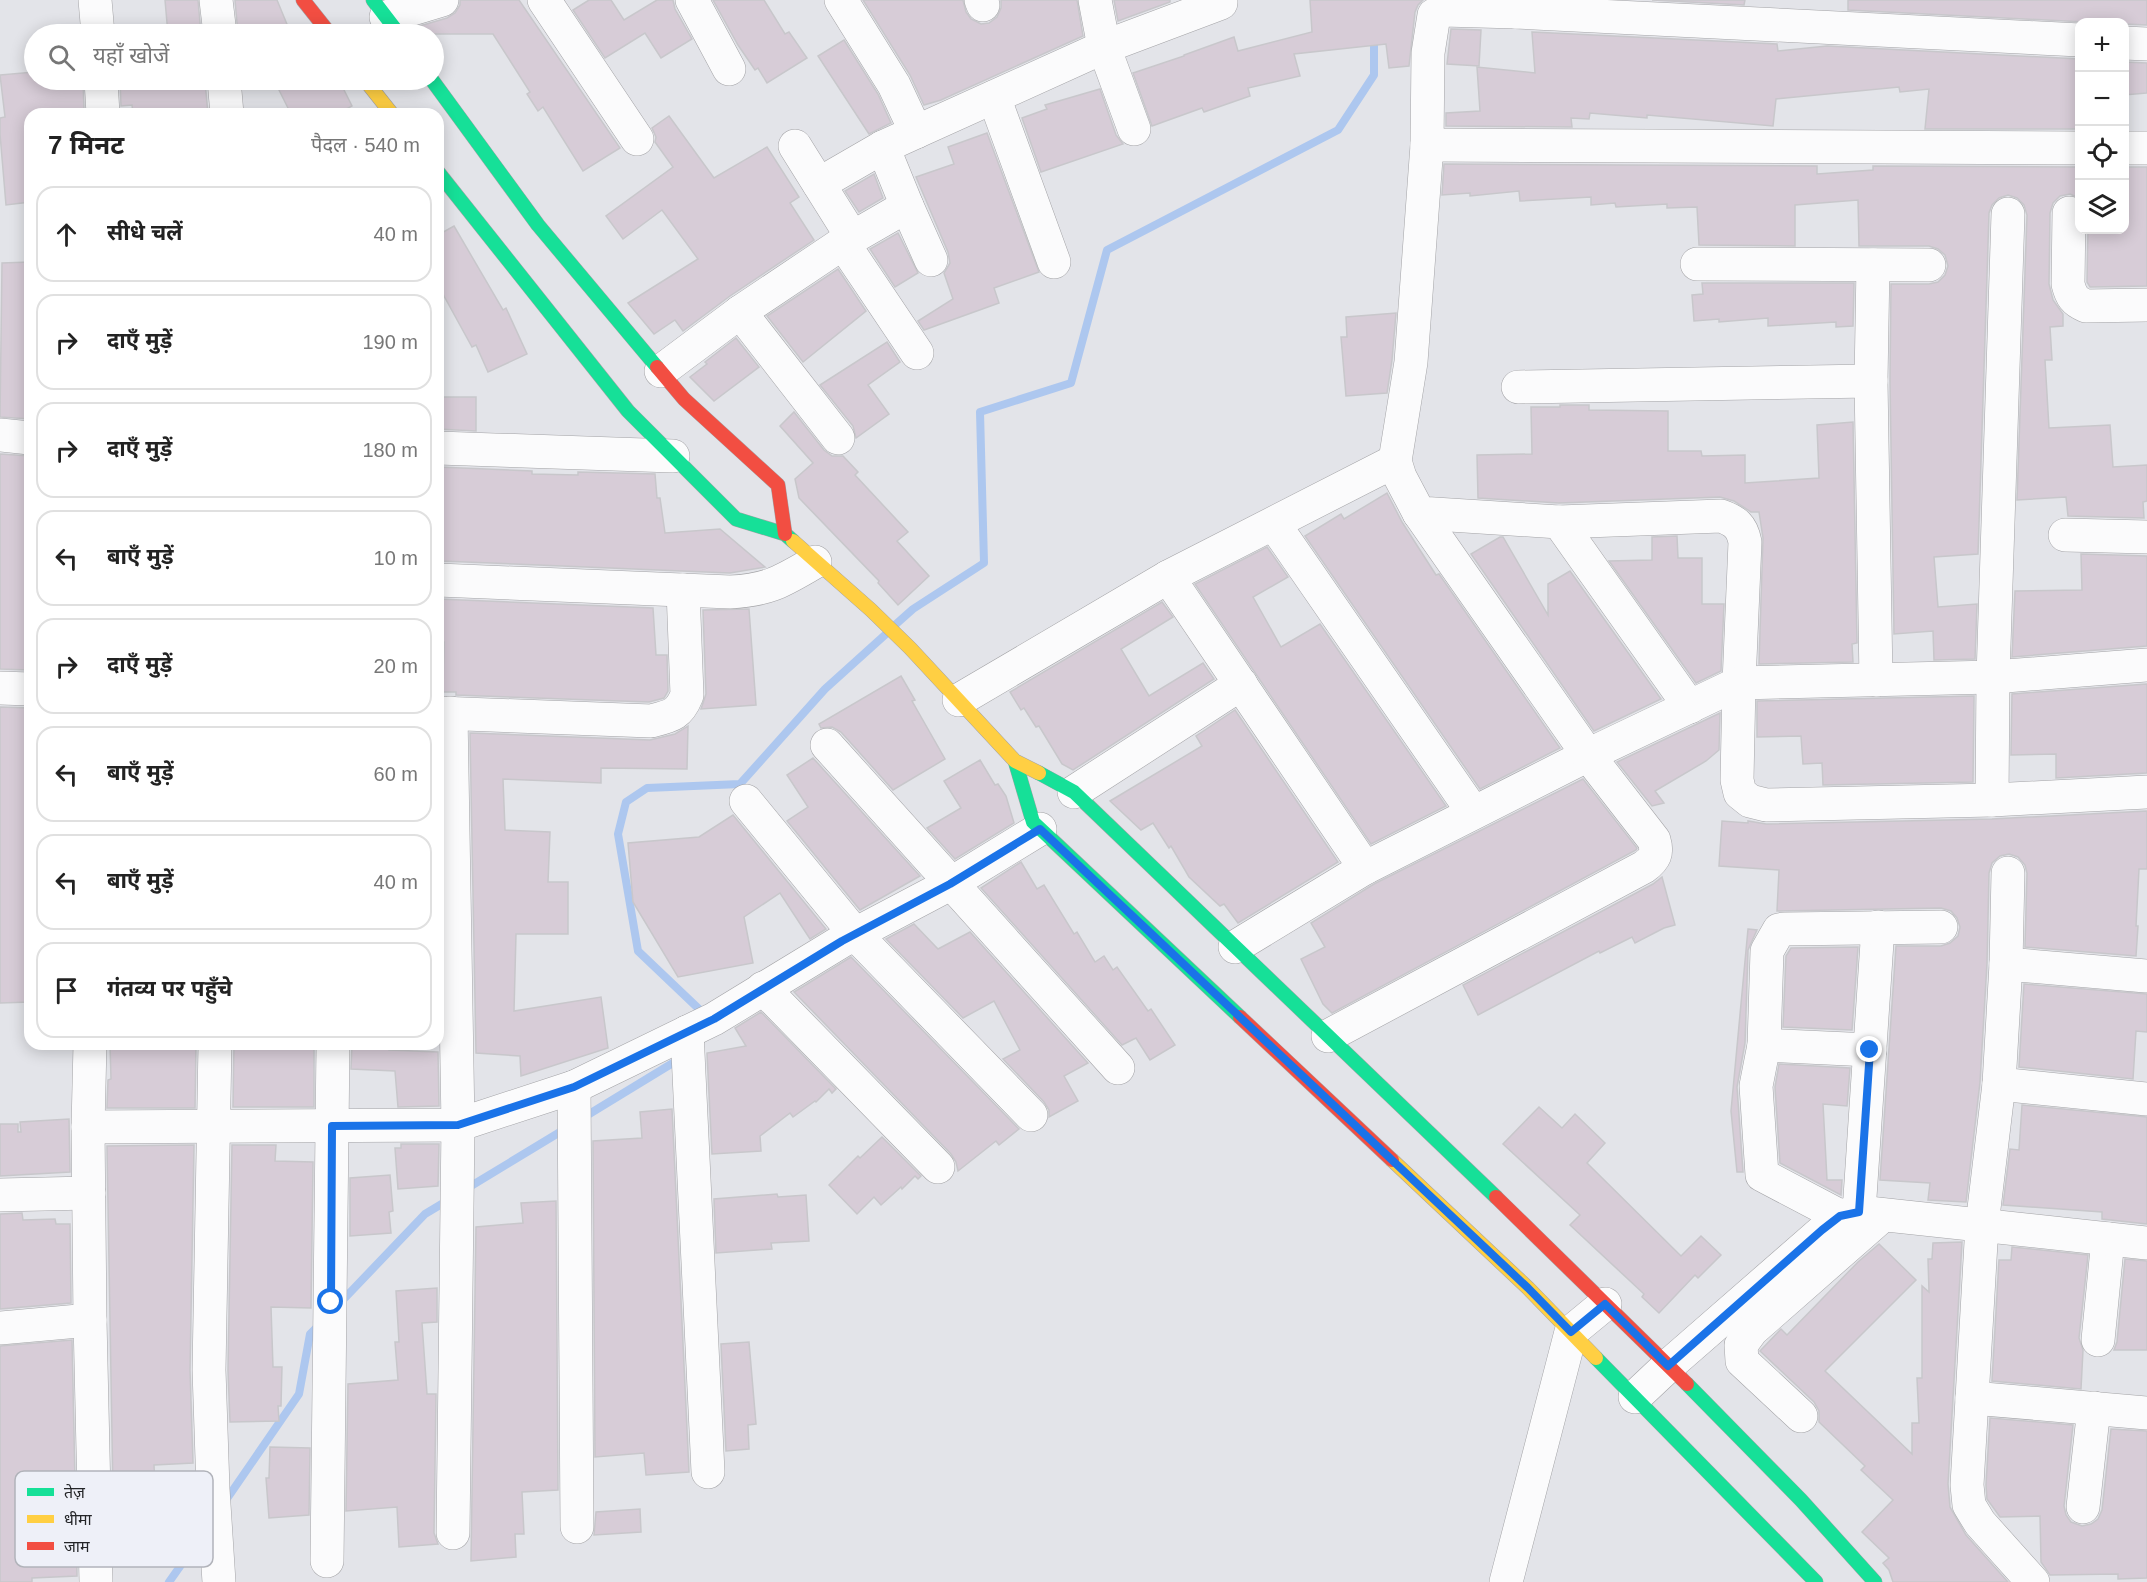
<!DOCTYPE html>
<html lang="hi">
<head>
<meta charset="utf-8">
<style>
	body { margin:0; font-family:Helvetica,"Noto Sans Devanagari",sans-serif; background:#f6f6f6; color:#222 }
	.controls { position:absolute; right:18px; top:18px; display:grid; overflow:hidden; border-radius:12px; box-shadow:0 3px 15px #0003 }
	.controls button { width:54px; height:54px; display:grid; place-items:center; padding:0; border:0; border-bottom:2px solid #e0e0e0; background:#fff; color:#222; font:30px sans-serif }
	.stop { position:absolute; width:18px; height:18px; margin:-14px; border:4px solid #1a73e8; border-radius:50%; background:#fff }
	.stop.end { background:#1a73e8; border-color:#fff; box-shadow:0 2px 6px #0008 }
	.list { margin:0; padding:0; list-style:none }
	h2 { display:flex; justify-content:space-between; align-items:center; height:78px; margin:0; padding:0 24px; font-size:26px }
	h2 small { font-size:20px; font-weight:400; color:#767676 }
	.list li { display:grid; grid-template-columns:39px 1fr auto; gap:18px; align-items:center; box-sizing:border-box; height:96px; margin:0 12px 12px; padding:0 12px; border:2px solid #e0e0e0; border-radius:18px }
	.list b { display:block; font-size:22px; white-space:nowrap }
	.list em { font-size:20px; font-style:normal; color:#767676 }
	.icon { flex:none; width:33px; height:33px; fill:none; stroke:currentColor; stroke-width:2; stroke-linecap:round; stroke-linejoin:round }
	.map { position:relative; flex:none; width:2147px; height:1582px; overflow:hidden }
	.search { position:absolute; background:#fff; box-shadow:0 3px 15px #0003; left:24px; top:24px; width:420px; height:66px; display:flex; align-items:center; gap:15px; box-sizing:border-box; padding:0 21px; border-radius:33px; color:#767676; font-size:22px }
	.panel { position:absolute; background:#fff; box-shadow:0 3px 15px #0003; left:24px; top:108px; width:420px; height:942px; border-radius:18px }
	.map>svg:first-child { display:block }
</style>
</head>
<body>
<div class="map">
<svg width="2147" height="1582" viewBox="0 0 2147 1582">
	<rect width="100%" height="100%" fill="#e3e4e9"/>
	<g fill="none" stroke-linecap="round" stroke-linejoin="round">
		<g stroke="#adc7ef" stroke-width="8">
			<polyline points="895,625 913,609 984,563 980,412 1071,383 1107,250 1338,130 1374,75 1374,36"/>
			<polyline points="702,1017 700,1010 638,951 618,834 626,802 647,788 740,784 825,689 886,634"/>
			<polyline points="581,1119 681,1058"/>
			<polyline points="466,1189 565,1129"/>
			<polyline points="340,1303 425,1214 450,1199"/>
			<polyline points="224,1503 299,1394 310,1334 321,1323"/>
			<polyline points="169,1582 205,1531"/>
		</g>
	</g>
	<g fill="#d7ccd7" stroke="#c8c7cb" stroke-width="1.5">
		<polygon points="165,0 198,0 201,34 168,34"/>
		<polygon points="235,0 277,0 291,34 238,34"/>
		<polygon points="460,0 519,0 620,148 583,171 543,107 538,111 527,94 530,92 493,34 417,34 416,27 447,18 455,13 460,5"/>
		<polygon points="589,0 611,0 624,20 657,0 673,0 675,9 692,39 661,58 645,33 605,58 573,10"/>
		<polygon points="713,0 764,0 785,34 789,32 807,58 767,83 758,68 755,70 738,45"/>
		<polygon points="863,0 963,0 966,12 971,19 981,24 989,23 997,17 1001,8 1001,0 1077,0 1083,36 941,100 924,105 910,75"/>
		<polygon points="1114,0 1170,0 1170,2 1118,21"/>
		<polygon points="1310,0 1423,0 1418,5 1415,12 1409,66 1389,68 1386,44 1294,54 1300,76 1248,88 1250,96 1204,112 1202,108 1152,126 1133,73 1184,56 1184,55 1234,37 1238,51 1312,32"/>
		<polygon points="1652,0 1745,0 1744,5"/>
		<polygon points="1848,0 2147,0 2147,25 2124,24 2124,22 2085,22 1848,10"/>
		<polygon points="1451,29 1481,30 1479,66 1447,64"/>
		<polygon points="1532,32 1777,44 1778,51 1827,46 2079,59 2079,129 1925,129 1929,89 1900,92 1899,87 1776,99 1773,126 1647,115 1647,118 1590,113 1589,119 1571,118 1572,127 1446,126 1446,113 1480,111 1477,67 1535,73"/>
		<polygon points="844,40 878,94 891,123 869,134 818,56"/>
		<polygon points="2124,62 2147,63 2147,93 2124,95"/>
		<polygon points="34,72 34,80 83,80 84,109 30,114 30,202 6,205 0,134 0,118 5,117 0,75"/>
		<polygon points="120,80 205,82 208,114 133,114 132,105 121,106"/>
		<polygon points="274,80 339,80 352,106 337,114 291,114"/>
		<polygon points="1100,89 1116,135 1123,144 1041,172 1022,118 1047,109 1045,105"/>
		<polygon points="669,116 714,178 767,147 799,197 790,203 814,240 730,296 683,331 675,320 654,334 628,303 698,259 662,210 623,239 606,216 673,167 655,142 656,137 652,128"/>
		<polygon points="987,133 1039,272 994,288 999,303 924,330 918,321 953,299 944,273 950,263 948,252 916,177 954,164 948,147"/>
		<polygon points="1444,164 1817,166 1817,174 1873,170 1873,166 2079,167 2079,198 2070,194 2060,196 2053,203 2050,213 2049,284 2053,300 2063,314 2063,326 2050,327 2052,360 2045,360 2049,428 2110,425 2113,467 2147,465 2147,501 2143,502 2144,518 2068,516 2066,497 2017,500 2027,215 2024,205 2017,198 2008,195 1999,198 1992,205 1989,213 1978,554 1934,557 1938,607 1977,604 1975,659 1934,660 1933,631 1894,634 1890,381 1891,284 1929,284 1938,282 1945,275 1948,266 1945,255 1938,249 1929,246 1859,246 1858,200 1795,205 1795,246 1699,245 1697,207 1667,208 1667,204 1616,207 1615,203 1591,205 1591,197 1520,201 1519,191 1470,196 1470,193 1442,195"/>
		<polygon points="2124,167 2147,167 2147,286 2090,287 2087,282 2088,230 2124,230"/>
		<polygon points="874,174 883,198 859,212 845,191"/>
		<polygon points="454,226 503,310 506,308 527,354 488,372 476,345 472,347 438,285 438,235"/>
		<polygon points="898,233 918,273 895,287 870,249"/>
		<polygon points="30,262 30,419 0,417 2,263"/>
		<polygon points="838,269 866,311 803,362 767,316"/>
		<polygon points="1702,283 1854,283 1853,326 1836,327 1836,322 1768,326 1768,318 1719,322 1719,319 1694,321 1692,295 1703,294"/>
		<polygon points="1396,313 1392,360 1387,393 1346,396 1341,337 1347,337 1346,317"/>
		<polygon points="736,338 759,367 714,401 690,377 707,364 705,362"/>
		<polygon points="887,342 900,362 868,385 889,414 856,438 853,426 820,385"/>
		<polygon points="438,397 476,397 476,431 438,429"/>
		<polygon points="1560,405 1589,405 1589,410 1668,411 1668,451 1701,451 1702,456 1745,455 1745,483 1819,478 1817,425 1853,422 1857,643 1852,644 1853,662 1759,664 1763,538 1759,512 1751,512 1734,501 1720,497 1559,503 1478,498 1477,455 1532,454 1531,407 1560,407"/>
		<polygon points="794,412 824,450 832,456 843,456 858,472 855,475 908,532 897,541 929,576 898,605 878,583 879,581 799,498 795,479 813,463 780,426"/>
		<polygon points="0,454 30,456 30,635 27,635 29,670 0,669"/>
		<polygon points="438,467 532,471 532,474 578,475 578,472 655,474 657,498 660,498 665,533 720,529 765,567 730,573 441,561 442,510 438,510"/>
		<polygon points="1387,493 1402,522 1436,575 1439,574 1560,748 1480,789 1305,536 1341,514 1344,519"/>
		<polygon points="1677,536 1678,558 1702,558 1702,604 1724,604 1721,671 1696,683 1609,561 1652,560 1652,537"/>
		<polygon points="1500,537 1503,537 1548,615 1548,584 1570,571 1661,699 1594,731 1471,554"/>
		<polygon points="1267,547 1288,577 1253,597 1281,647 1320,624 1446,806 1371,844 1195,584"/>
		<polygon points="2081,554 2147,556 2147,646 2012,657 2015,591 2082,590"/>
		<polygon points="438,599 653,608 656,655 667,655 668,691 664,698 649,702 456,695 456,692 443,692 444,642 438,642"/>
		<polygon points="1162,602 1173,617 1121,649 1149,696 1203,663 1214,679 1073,770 1062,764 1039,726 1036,727 1024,708 1021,710 1010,692"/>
		<polygon points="749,609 756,705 701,709 706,694 703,610"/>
		<polygon points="901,676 915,700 912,701 945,759 893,790 841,732 832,727 821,728 819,724"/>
		<polygon points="2147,684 2147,773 2056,778 2056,754 2011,755 2012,694"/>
		<polygon points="1974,696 1973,782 1823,785 1822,763 1803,764 1801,736 1757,737 1757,701"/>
		<polygon points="0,707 30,708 30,815 28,815 30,865 27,865 28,884 26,884 30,1002 0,1003"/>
		<polygon points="1235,710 1338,862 1238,923 1224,904 1220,906 1189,877 1171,846 1169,848 1153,823 1141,830 1110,801 1202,746 1196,736"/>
		<polygon points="1720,713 1719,750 1706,761 1655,791 1664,803 1652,806 1617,762"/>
		<polygon points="688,726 687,769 601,768 601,783 503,779 505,830 550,832 548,882 568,882 568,934 516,934 514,1011 601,997 608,1048 521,1076 520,1056 476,1053 470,733 650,740 675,734"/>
		<polygon points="813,758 920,876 860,910 787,821 808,807 787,775"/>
		<polygon points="980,760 995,785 998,784 1006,796 1014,823 955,859 927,828 961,808 944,781"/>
		<polygon points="1583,779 1637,848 1636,850 1332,1013 1323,1004 1301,959 1325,947 1311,923 1374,884"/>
		<polygon points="2147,811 2147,869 2139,869 2136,926 2138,926 2136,956 2025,947 2027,873 2025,865 2018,857 2009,854 2000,856 1992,863 1989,873 1987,963 1980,1082 1966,1202 1928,1200 1930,1183 1880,1180 1896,946 1941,946 1950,943 1958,936 1960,927 1957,918 1951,911 1941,908 1777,911 1779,870 1719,866 1722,821 1748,823 1748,821 1766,824 1992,819"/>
		<polygon points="733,815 826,929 810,939 780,893 744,917 753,963 678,977 633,902 628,843 699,837"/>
		<polygon points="1021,862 1037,889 1044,885 1074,934 1077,932 1095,962 1104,956 1113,970 1117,967 1148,1011 1151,1009 1175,1045 1150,1060 1136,1038 1122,1045 981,888"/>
		<polygon points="1662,877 1675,925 1664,928 1635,943 1632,937 1600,953 1599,951 1478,1015 1463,985 1653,884"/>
		<polygon points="914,924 938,949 970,932 1088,1063 1064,1076 1078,1101 1049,1117 1049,1110 1044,1102 1003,1059 1020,1050 994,1001 963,1018 886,939"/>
		<polygon points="1748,929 1757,930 1748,950 1745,1043 1737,1087 1743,1172 1737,1172 1731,1111"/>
		<polygon points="1858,947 1852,1030 1783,1027 1786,956 1791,948"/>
		<polygon points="851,957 1018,1128 1019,1129 999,1145 996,1141 958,1171 956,1162 951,1154 794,992"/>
		<polygon points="2024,984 2147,994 2147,1032 2136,1031 2133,1079 2019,1067"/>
		<polygon points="761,1012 836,1089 832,1093 829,1089 816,1102 815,1101 793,1117 790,1113 760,1136 761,1151 712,1154 707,1053 746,1046 735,1028"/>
		<polygon points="122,1044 196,1044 195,1108 107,1108 108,1080 111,1079 110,1045"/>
		<polygon points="234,1044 314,1044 314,1107 233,1107"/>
		<polygon points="352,1044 389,1044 389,1050 438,1052 439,1106 398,1107 395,1071 351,1069"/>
		<polygon points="1779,1064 1850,1068 1847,1106 1823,1104 1827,1180 1842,1180 1841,1195 1780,1163 1775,1087"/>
		<polygon points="2022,1105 2147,1117 2147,1224 2102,1219 2102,1212 2003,1205 2010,1149 2019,1150"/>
		<polygon points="1539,1107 1562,1128 1575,1114 1605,1143 1587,1163 1681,1256 1701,1236 1721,1255 1698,1278 1695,1275 1659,1313 1642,1297 1644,1294 1570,1225 1580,1215 1503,1144"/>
		<polygon points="672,1109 689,1472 646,1475 644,1453 595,1457 593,1141 642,1138 640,1112"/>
		<polygon points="69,1119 70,1172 0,1176 0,1124 18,1124 18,1132 21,1132 20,1122"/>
		<polygon points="882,1137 921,1176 918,1179 915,1176 902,1189 901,1187 881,1205 874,1197 857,1214 829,1185 858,1156 860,1158"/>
		<polygon points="401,1144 439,1144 438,1186 398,1189 395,1148 401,1148"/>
		<polygon points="194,1145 190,1370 193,1463 154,1465 156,1508 147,1508 150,1549 114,1551 107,1146"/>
		<polygon points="232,1145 276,1145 275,1161 313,1162 311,1308 271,1307 273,1367 282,1367 281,1406 278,1406 279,1421 230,1422 228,1370"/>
		<polygon points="390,1175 393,1211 389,1212 391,1233 350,1236 350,1178"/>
		<polygon points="777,1194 778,1197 806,1195 809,1241 771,1243 772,1249 716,1253 714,1199"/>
		<polygon points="556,1201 558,1490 522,1492 524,1534 515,1534 516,1557 471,1561 476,1227 523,1223 521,1203"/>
		<polygon points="22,1213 23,1220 55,1219 56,1224 70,1224 71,1303 0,1309 0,1214"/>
		<polygon points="1962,1242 1948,1484 1950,1507 1966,1535 2008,1582 1893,1582 1889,1570 1883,1563 1889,1558 1862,1532 1893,1500 1861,1470 1865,1466 1819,1422 1819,1411 1814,1402 1760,1351 1781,1329 1787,1335 1858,1262 1879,1244 1916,1280 1825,1371 1912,1454 1912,1423 1919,1423 1917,1378 1922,1378 1922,1286 1929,1292 1928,1259 1932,1259 1933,1243"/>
		<polygon points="2012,1247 2088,1255 2079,1338 2083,1350 2081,1389 1992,1381 1999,1260 2011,1260"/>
		<polygon points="2125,1259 2147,1261 2147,1350 2114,1350 2117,1342"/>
		<polygon points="437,1288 437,1322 422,1323 427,1394 436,1394 434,1533 438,1544 399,1547 397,1507 346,1511 348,1384 398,1380 395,1342 399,1342 396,1291"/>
		<polygon points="72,1340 77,1576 32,1578 32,1582 0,1582 0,1346"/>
		<polygon points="749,1342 756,1424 748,1425 749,1449 726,1451 721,1344"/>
		<polygon points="1990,1418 2073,1425 2064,1506 2066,1515 2071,1522 2082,1526 2091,1524 2098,1519 2102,1510 2111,1429 2147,1431 2147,1578 2118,1579 2118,1574 2050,1575 2041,1562 2040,1516 2000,1517 1987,1499 1986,1485"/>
		<polygon points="270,1447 310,1448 309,1515 269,1518 266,1478 269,1478"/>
		<polygon points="640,1509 641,1532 594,1535 596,1512"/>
	</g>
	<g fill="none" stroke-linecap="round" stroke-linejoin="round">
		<g stroke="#a3a3a6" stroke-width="34">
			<g id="street">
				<polyline points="95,0 98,34"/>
				<polyline points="216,0 220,34"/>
				<polyline points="544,0 637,139"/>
				<polyline points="692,0 729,69"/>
				<polyline points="841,0 894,85 916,132 883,147 907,206 843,243 917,353"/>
				<polyline points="981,0 983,5"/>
				<polyline points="1095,0 1104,47 1134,129"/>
				<polyline points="1517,0 1516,12 2080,40"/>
				<polyline points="1516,12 1443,10 1434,15 1428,53 1427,145 1411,362 1395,461 1400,477 1419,513 1559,522 1690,707"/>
				<polyline points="386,17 442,0"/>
				<polyline points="2124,43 2147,44"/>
				<polyline points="101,80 103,114"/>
				<polyline points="224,80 227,114"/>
				<polyline points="994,97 1054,262"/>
				<polyline points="916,132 1104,47 1221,3 1221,0"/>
				<polyline points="1427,145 2080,148"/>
				<polyline points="795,146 852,237"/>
				<polyline points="2124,148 2147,148"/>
				<polyline points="819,184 883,147"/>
				<polyline points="907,206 931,260"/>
				<path d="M2069,213L2068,284C2071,296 2074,301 2086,306L2147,305"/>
				<polyline points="1697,264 1929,265"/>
				<polyline points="1873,265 1871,381 1876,680"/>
				<polyline points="740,312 838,438"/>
				<polyline points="661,371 740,312 843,243"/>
				<polyline points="1518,387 1871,381"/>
				<polyline points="0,435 30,438"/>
				<polyline points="438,448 673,456"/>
				<path d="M1559,522L1721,516C1735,521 1742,526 1745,542L1739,683L1737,780L1740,793L1750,801L1766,805L1992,800L2147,792"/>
				<polyline points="1274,524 1473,812"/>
				<polyline points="2065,535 2147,537"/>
				<polyline points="1168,577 1365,868"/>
				<path d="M438,580L730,592C770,590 782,581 815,562"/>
				<polyline points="0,688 30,689"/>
				<polyline points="959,700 1168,577 1395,461"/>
				<path d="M438,713L651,721C671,716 679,715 687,695L683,590"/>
				<polyline points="451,713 458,1125 453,1533"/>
				<polyline points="827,745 1118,1068"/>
				<polyline points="1074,792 1241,684"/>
				<polyline points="1992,800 1993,677 2008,214"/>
				<polyline points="746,801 855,934 1031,1115"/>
				<polyline points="1235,947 1365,868 1588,755 1739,683 1993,677 2147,665"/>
				<polyline points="2006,964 2008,873"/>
				<polyline points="2146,976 2006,964 1999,1084 2147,1099"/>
				<polyline points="763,988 938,1167"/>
				<polyline points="687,1032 708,1472"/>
				<path d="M1328,1036L1644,867C1655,859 1658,853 1654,840L1588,755L1419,513"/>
				<polyline points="215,1044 209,1370 213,1489 219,1582"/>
				<polyline points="1764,1045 1870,1050"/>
				<polyline points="1999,1084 1982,1225 1967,1485 1969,1505 1980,1523 2033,1582"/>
				<polyline points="574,1087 577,1527"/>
				<polyline points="88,1127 458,1125 574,1087 714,1019 842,941 950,884 1040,829"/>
				<polyline points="0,1195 89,1193"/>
				<polyline points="1859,1212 1878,927"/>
				<polyline points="1840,1216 1762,1175 1756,1086 1764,1045 1767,951 1779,930 1784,929 1941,927"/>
				<polyline points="90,1320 96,1582"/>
				<polyline points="0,1328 90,1320 88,1127 90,1044"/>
				<polyline points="2098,1340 2108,1239"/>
				<polyline points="1635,1397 1668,1366 1840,1216 1859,1212 2147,1243"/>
				<polyline points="1972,1398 2147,1413"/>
				<polyline points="1801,1416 1742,1361 1741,1345 1752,1330 1883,1215"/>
				<polyline points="2083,1507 2094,1408"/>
				<polyline points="327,1561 333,1044"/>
				<polyline points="1506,1582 1571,1332 1605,1304"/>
			</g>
		</g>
		<g stroke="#a3a3a6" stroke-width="15">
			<g id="fast">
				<polyline points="373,0 399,34"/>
				<polyline points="432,80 538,225 657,367"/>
				<polyline points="438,172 628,411 736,519 785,534 793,541"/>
				<polyline points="1015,761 1033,822 1240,1017"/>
				<polyline points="1039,773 1074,792 1496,1197"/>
				<polyline points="1596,1358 1816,1582"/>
				<polyline points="1687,1384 1801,1500 1875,1582"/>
			</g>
		</g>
		<g stroke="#a3a3a6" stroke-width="15">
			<g id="slow">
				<polyline points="365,80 392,114"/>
				<polyline points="793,541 871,610 910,648 1015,761 1039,773"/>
				<polyline points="1392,1160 1528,1288 1596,1358"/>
			</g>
		</g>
		<g stroke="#a3a3a6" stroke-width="15">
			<g id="jam">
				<polyline points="303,0 330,34"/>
				<polyline points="657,367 684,399 778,485 785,534"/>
				<polyline points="1240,1017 1392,1160"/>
				<polyline points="1496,1197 1687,1384"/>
			</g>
		</g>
		<use href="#street" stroke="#fbfbfc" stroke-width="33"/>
		<use href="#fast" stroke="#16e098" stroke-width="14"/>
		<use href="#slow" stroke="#ffcf43" stroke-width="14"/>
		<use href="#jam" stroke="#f24e42" stroke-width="14"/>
	</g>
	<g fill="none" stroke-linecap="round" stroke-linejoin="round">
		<polyline stroke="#1a73e8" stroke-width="8" points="331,1302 332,1126 458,1125 574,1087 714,1019 842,941 950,884 1040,829 1528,1288 1571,1332 1605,1304 1668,1366 1822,1230 1840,1216 1859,1212 1870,1050"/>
	</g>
	<rect x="15" y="1471" width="198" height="96" rx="9" fill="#eef0f8" stroke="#b1b3ba" stroke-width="1.5"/>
	<rect x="27" y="1488" width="27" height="8" fill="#16e098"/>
	<rect x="27" y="1515" width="27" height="8" fill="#ffcf43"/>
	<rect x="27" y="1542" width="27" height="8" fill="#f24e42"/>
	<g font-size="16" fill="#242528">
		<text x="64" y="1498">तेज़</text>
		<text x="64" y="1525">धीमा</text>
		<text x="64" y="1552">जाम</text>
	</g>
</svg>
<div class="controls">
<button>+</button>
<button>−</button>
<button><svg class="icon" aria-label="locate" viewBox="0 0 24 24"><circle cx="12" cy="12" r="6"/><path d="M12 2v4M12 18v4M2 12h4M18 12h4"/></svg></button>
<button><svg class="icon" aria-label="layers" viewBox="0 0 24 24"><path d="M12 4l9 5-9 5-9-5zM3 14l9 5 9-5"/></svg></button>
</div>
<div class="stop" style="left:331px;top:1302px"></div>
<div class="stop end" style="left:1870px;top:1050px"></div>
<div class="search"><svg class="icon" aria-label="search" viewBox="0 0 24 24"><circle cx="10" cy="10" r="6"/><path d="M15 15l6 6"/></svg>यहाँ खोजें</div>
<section class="panel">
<h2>7 मिनट<small>पैदल · 540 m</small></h2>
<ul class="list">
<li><svg class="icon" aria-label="ahead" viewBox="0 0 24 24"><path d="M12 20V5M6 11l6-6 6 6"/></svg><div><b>सीधे चलें</b></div><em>40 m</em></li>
<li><svg class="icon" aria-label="right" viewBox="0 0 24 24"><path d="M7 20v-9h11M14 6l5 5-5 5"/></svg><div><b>दाएँ मुड़ें</b></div><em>190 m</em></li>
<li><svg class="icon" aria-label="right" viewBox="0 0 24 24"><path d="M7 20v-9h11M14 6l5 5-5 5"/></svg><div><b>दाएँ मुड़ें</b></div><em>180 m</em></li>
<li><svg class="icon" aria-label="left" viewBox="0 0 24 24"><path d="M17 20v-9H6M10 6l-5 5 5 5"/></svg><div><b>बाएँ मुड़ें</b></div><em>10 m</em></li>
<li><svg class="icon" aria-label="right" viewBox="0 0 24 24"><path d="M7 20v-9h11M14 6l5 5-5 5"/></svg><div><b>दाएँ मुड़ें</b></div><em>20 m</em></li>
<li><svg class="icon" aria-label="left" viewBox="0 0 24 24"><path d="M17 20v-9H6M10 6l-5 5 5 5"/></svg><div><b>बाएँ मुड़ें</b></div><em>60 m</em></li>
<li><svg class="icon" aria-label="left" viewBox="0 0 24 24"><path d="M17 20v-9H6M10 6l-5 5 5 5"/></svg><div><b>बाएँ मुड़ें</b></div><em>40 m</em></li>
<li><svg class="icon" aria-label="arrive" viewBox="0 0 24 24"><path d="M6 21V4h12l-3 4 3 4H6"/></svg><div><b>गंतव्य पर पहुँचे</b></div></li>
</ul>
</section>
</div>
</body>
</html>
